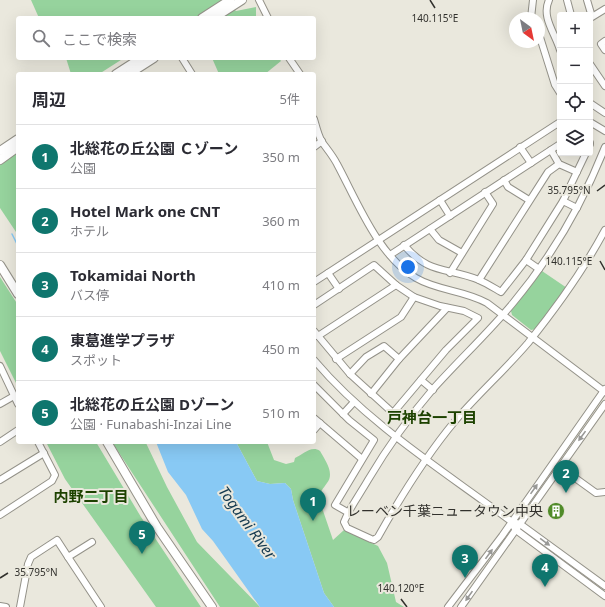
<!DOCTYPE html>
<html lang="ja">
<head>
<meta charset="utf-8">
<style>
	body { margin:0; font-family:"Noto Sans","Noto Sans JP",sans-serif; background:#f2f2f3; color:#2b2b33 }
	.controls { position:absolute; right:12px; top:12px; display:grid; overflow:hidden; border-radius:4px; box-shadow:0 4px 16px #0002 }
	.controls button { width:36px; height:36px; display:grid; place-items:center; padding:0; border:0; border-bottom:1px solid #e1e1e2; background:#fff; color:#2b2b33; font:20px sans-serif }
	.compass { position:absolute; left:509px; top:12px; width:36px; height:36px; border-radius:50%; background:#fff; box-shadow:0 4px 16px #0002; rotate:147deg }
	.you { position:absolute; left:408px; top:267px; width:14px; height:14px; margin:-10px; border:3px solid #fff; border-radius:50%; background:#1a73e8; box-shadow:0 0 0 6px #1a73e833 }
	.badge { display:grid; place-items:center; width:26px; height:26px; border-radius:50%; background:#0f766e; color:#fff; font-size:13px; font-weight:700 }
	.pin { position:absolute; translate:-50% -33px; filter:drop-shadow(0 1px 2px #0008) }
	.pin::after { content:''; position:absolute; top:21px; width:14px; height:12px; background:inherit; clip-path:polygon(0 0,100% 0,50% 100%) }
	.list { margin:0; padding:0; list-style:none }
	h2 { display:flex; justify-content:space-between; align-items:center; height:52px; margin:0; padding:0 16px; font-size:17px }
	h2 small { font-size:13px; font-weight:400; color:#7c7c81 }
	.list li { display:grid; grid-template-columns:26px 1fr auto; gap:12px; align-items:center; box-sizing:border-box; height:64px; padding:0 16px; border-top:1px solid #e1e1e2 }
	.list b { display:block; font-size:15px; white-space:nowrap }
	.list p { margin:0; font-size:13px; white-space:nowrap; color:#7c7c81 }
	.list em { font-size:13px; font-style:normal; color:#7c7c81 }
	.icon { flex:none; width:22px; height:22px; fill:none; stroke:currentColor; stroke-width:2; stroke-linecap:round; stroke-linejoin:round }
	.map { position:relative; flex:none; width:605px; height:607px; overflow:hidden }
	.search { position:absolute; background:#fff; box-shadow:0 4px 16px #0002; left:16px; top:16px; width:300px; height:44px; display:flex; align-items:center; gap:10px; box-sizing:border-box; padding:0 14px; border-radius:4px; color:#7c7c81; font-size:15px }
	.panel { position:absolute; background:#fff; box-shadow:0 4px 16px #0002; left:16px; top:72px; width:300px; height:372px; border-radius:4px }
	.map>svg:first-child { display:block }
</style>
</head>
<body>
<div class="map">
<svg width="605" height="607" viewBox="0 0 605 607">
	<rect width="100%" height="100%" fill="#eae8dd"/>
	<g fill="#96d39d">
		<polygon points="31,0 225,0 236,11 256,7 256,18 39,18"/>
		<polygon points="66,58 124,58 99,74 71,74"/>
		<polygon points="212,58 279,58 281,61 265,74 219,74"/>
		<polygon points="18,151 18,235 0,208 0,164"/>
		<polygon points="542,271 567,288 536,329 531,330 512,315 511,311"/>
		<polygon points="0,277 18,305 18,387 0,351"/>
		<polygon points="46,442 96,442 141,517 201,607 156,607 65,479"/>
		<polygon points="112,442 146,443 167,487 197,542 260,607 220,607"/>
		<path d="M236,442H267L274,460L286,464L294,462L295,458C303,455 311,445 320,451C325,460 335,473 327,483C323,489 320,491 319,499L333,540L344,530L378,546L387,563L396,602L404,607H334L324,593L293,500L291,489L285,483L270,484L257,481Z"/>
	</g>
	<polygon fill="#88c9f4" points="156,442 236,442 257,481 270,484 285,483 291,489 293,500 324,593 334,607 260,607 213,541 202,529 186,495 168,472"/>
	<g fill="none" stroke-linecap="round" stroke-linejoin="round">
		<polyline stroke="#88c9f4" stroke-width="1.5" points="12,234 18,246"/>
		<g stroke="#949289" stroke-width="8">
			<g id="minor">
				<polyline points="259,0 268,18"/>
				<path d="M549,0C541,17 555,33 560,50"/>
				<polyline points="567,0 571,15"/>
				<polyline points="587,0 592,17 605,9"/>
				<polyline points="531,18 533,0"/>
				<polyline points="539,34 555,85 560,93"/>
				<polyline points="605,41 601,44 605,50"/>
				<polyline points="182,58 192,74"/>
				<polyline points="289,58 300,74"/>
				<polyline points="590,64 605,86"/>
				<polyline points="590,103 605,113"/>
				<path d="M314,119C316,126 318,135 322,142C327,149 333,156 337,164C357,201 378,256 416,278C438,291 464,290 487,303L605,392"/>
				<polyline points="590,122 605,131"/>
				<polyline points="590,143 590,144"/>
				<polyline points="314,147 322,141"/>
				<polyline points="520,147 531,163"/>
				<path d="M605,147C583,203 552,256 513,303C488,333 459,360 433,389C409,417 387,448 368,480C360,494 350,507 344,522L347,528L371,539L374,540L378,537C401,496 425,457 455,421C478,394 505,370 528,343C557,307 583,271 605,230"/>
				<polyline points="551,150 559,164 577,172"/>
				<polyline points="504,180 508,187 529,200"/>
				<polyline points="440,200 450,216"/>
				<polyline points="563,201 577,208"/>
				<polyline points="430,229 439,240 462,253"/>
				<path d="M404,245C429,275 447,267 479,280C486,283 494,288 501,292L526,260L563,201L586,153"/>
				<polyline points="390,255 560,144"/>
				<polyline points="526,260 539,269"/>
				<polyline points="328,273 339,289"/>
				<polyline points="450,273 493,204 485,192"/>
				<polyline points="479,280 548,172 559,164"/>
				<polyline points="314,282 560,122"/>
				<polyline points="314,305 374,265 396,285 414,297 440,306 464,311 478,318 446,350 393,413 350,374 314,331"/>
				<polyline points="318,336 396,285"/>
				<polyline points="336,359 401,317 414,297"/>
				<path d="M314,360C369,425 444,471 512,522L520,524L605,586"/>
				<polyline points="0,366 18,404"/>
				<polyline points="350,374 366,357 384,346 399,359"/>
				<polyline points="421,380 433,390"/>
				<polyline points="314,385 349,420 374,440 335,505 349,513"/>
				<polyline points="371,394 399,359 447,308"/>
				<polyline points="0,404 14,396"/>
				<polyline points="343,414 354,402"/>
				<polyline points="314,418 362,459"/>
				<polyline points="314,430 320,423"/>
				<polyline points="0,442 18,430"/>
				<polyline points="560,467 596,493 605,492"/>
				<polyline points="0,480 44,453"/>
				<polyline points="0,515 52,481 55,475 38,442"/>
				<polyline points="514,527 516,530 605,596"/>
				<polyline points="68,557 101,607"/>
				<polyline points="0,606 6,607"/>
				<polyline points="20,607 28,564 31,557 57,540 68,557 92,542"/>
				<polyline points="448,607 502,536 605,389"/>
				<polyline points="461,607 605,404"/>
			</g>
		</g>
		<g stroke="#949289" stroke-width="10">
			<g id="major">
				<polyline points="202,18 230,0"/>
				<polyline points="214,18 242,0"/>
				<polyline points="116,74 141,58"/>
				<polyline points="129,74 154,58"/>
				<polyline points="0,151 18,139"/>
				<polyline points="0,160 18,147"/>
				<polyline points="0,265 18,294"/>
				<polyline points="107,442 157,527 212,607"/>
			</g>
		</g>
		<use href="#minor" stroke="#fff" stroke-width="6"/>
		<use href="#major" stroke="#fff" stroke-width="8"/>
	</g>
	<defs><path id="oneway-solid" d="M-6-.8H1V-3.2L6.5 0L1 3.2V.8H-6Z"/></defs>
	<g fill="#989896">
		<use href="#oneway-solid" transform="translate(582 436) rotate(126)"/>
		<use href="#oneway-solid" transform="translate(534 489) rotate(-55)"/>
		<use href="#oneway-solid" transform="translate(545 542) rotate(36)"/>
		<use href="#oneway-solid" transform="translate(489 554) rotate(-54)"/>
		<use href="#oneway-solid" transform="translate(469 596) rotate(125)"/>
	</g>
	<path fill="none" stroke="#32312d" stroke-width="1.5" d="M430,0L435,8M597,191L605,185M600,261L605,270M0,578L8,573M401,599L407,607"/>
	<defs>
		<g id="building-disc" transform="scale(0.9)"><circle r="9.5" fill="#508b28" stroke="#eae8dd"/><path d="M-4-6H4V6H1V3H-1V6H-4ZM-2.5-4.3h1.7v1.8h-1.7ZM.8-4.3h1.7v1.8H.8ZM-2.5-1h1.7V.8h-1.7ZM.8-1h1.7V.8H.8Z" fill="#fff"/></g>
	</defs>
	<g fill-rule="evenodd">
		<use href="#building-disc" x="556" y="511"/>
	</g>
	<g text-anchor="middle" stroke-width="4" stroke-linejoin="round" paint-order="stroke">
		<g font-size="14" fill="#32312d" stroke="#eae8dd" text-anchor="end">
			<text x="543" y="516">レーベン千葉ニュータウン中央</text>
		</g>
		<g font-size="15" font-weight="bold" fill="#1d4200" stroke="#eae8dd">
			<text x="432" y="423">戸神台一丁目</text>
			<text x="91" y="502">内野二丁目</text>
		</g>
		<g font-size="15" font-style="italic" fill="#153a50" stroke="#eae8dd">
			<text transform="translate(247 523) rotate(54)" y="5">Togami River</text>
		</g>
	</g>
	<g font-size="10" text-anchor="middle" fill="#32312d" stroke="#eae8dd" stroke-width="4" stroke-linejoin="round" paint-order="stroke">
		<text x="435" y="22">140.115°E</text>
		<text x="569" y="194">35.795°N</text>
		<text x="569" y="265">140.115°E</text>
		<text x="36" y="576">35.795°N</text>
		<text x="401" y="592">140.120°E</text>
	</g>
</svg>
<div class="controls">
<button>+</button>
<button>−</button>
<button><svg class="icon" aria-label="locate" viewBox="0 0 24 24"><circle cx="12" cy="12" r="6"/><path d="M12 2v4M12 18v4M2 12h4M18 12h4"/></svg></button>
<button><svg class="icon" aria-label="layers" viewBox="0 0 24 24"><path d="M12 4l9 5-9 5-9-5zM3 14l9 5 9-5"/></svg></button>
</div>
<svg class="compass" viewBox="-18 -18 36 36"><path d="M0-13l5 13h-10z" fill="#e53935"/><path d="M0 13l5-13h-10z" fill="#7c7c81"/></svg>
<div class="you"></div>
<div class="pin badge" style="left:313px;top:521px">1</div>
<div class="pin badge" style="left:566px;top:493px">2</div>
<div class="pin badge" style="left:465px;top:578px">3</div>
<div class="pin badge" style="left:545px;top:587px">4</div>
<div class="pin badge" style="left:142px;top:554px">5</div>
<div class="search"><svg class="icon" aria-label="search" viewBox="0 0 24 24"><circle cx="10" cy="10" r="6"/><path d="M15 15l6 6"/></svg>ここで検索</div>
<section class="panel">
<h2>周辺<small>5件</small></h2>
<ul class="list">
<li><span class="badge">1</span><div><b>北総花の丘公園 Ｃゾーン</b><p>公園</p></div><em>350 m</em></li>
<li><span class="badge">2</span><div><b>Hotel Mark one CNT</b><p>ホテル</p></div><em>360 m</em></li>
<li><span class="badge">3</span><div><b>Tokamidai North</b><p>バス停</p></div><em>410 m</em></li>
<li><span class="badge">4</span><div><b>東葛進学プラザ</b><p>スポット</p></div><em>450 m</em></li>
<li><span class="badge">5</span><div><b>北総花の丘公園 Dゾーン</b><p>公園 · Funabashi-Inzai Line</p></div><em>510 m</em></li>
</ul>
</section>
</div>
</body>
</html>
